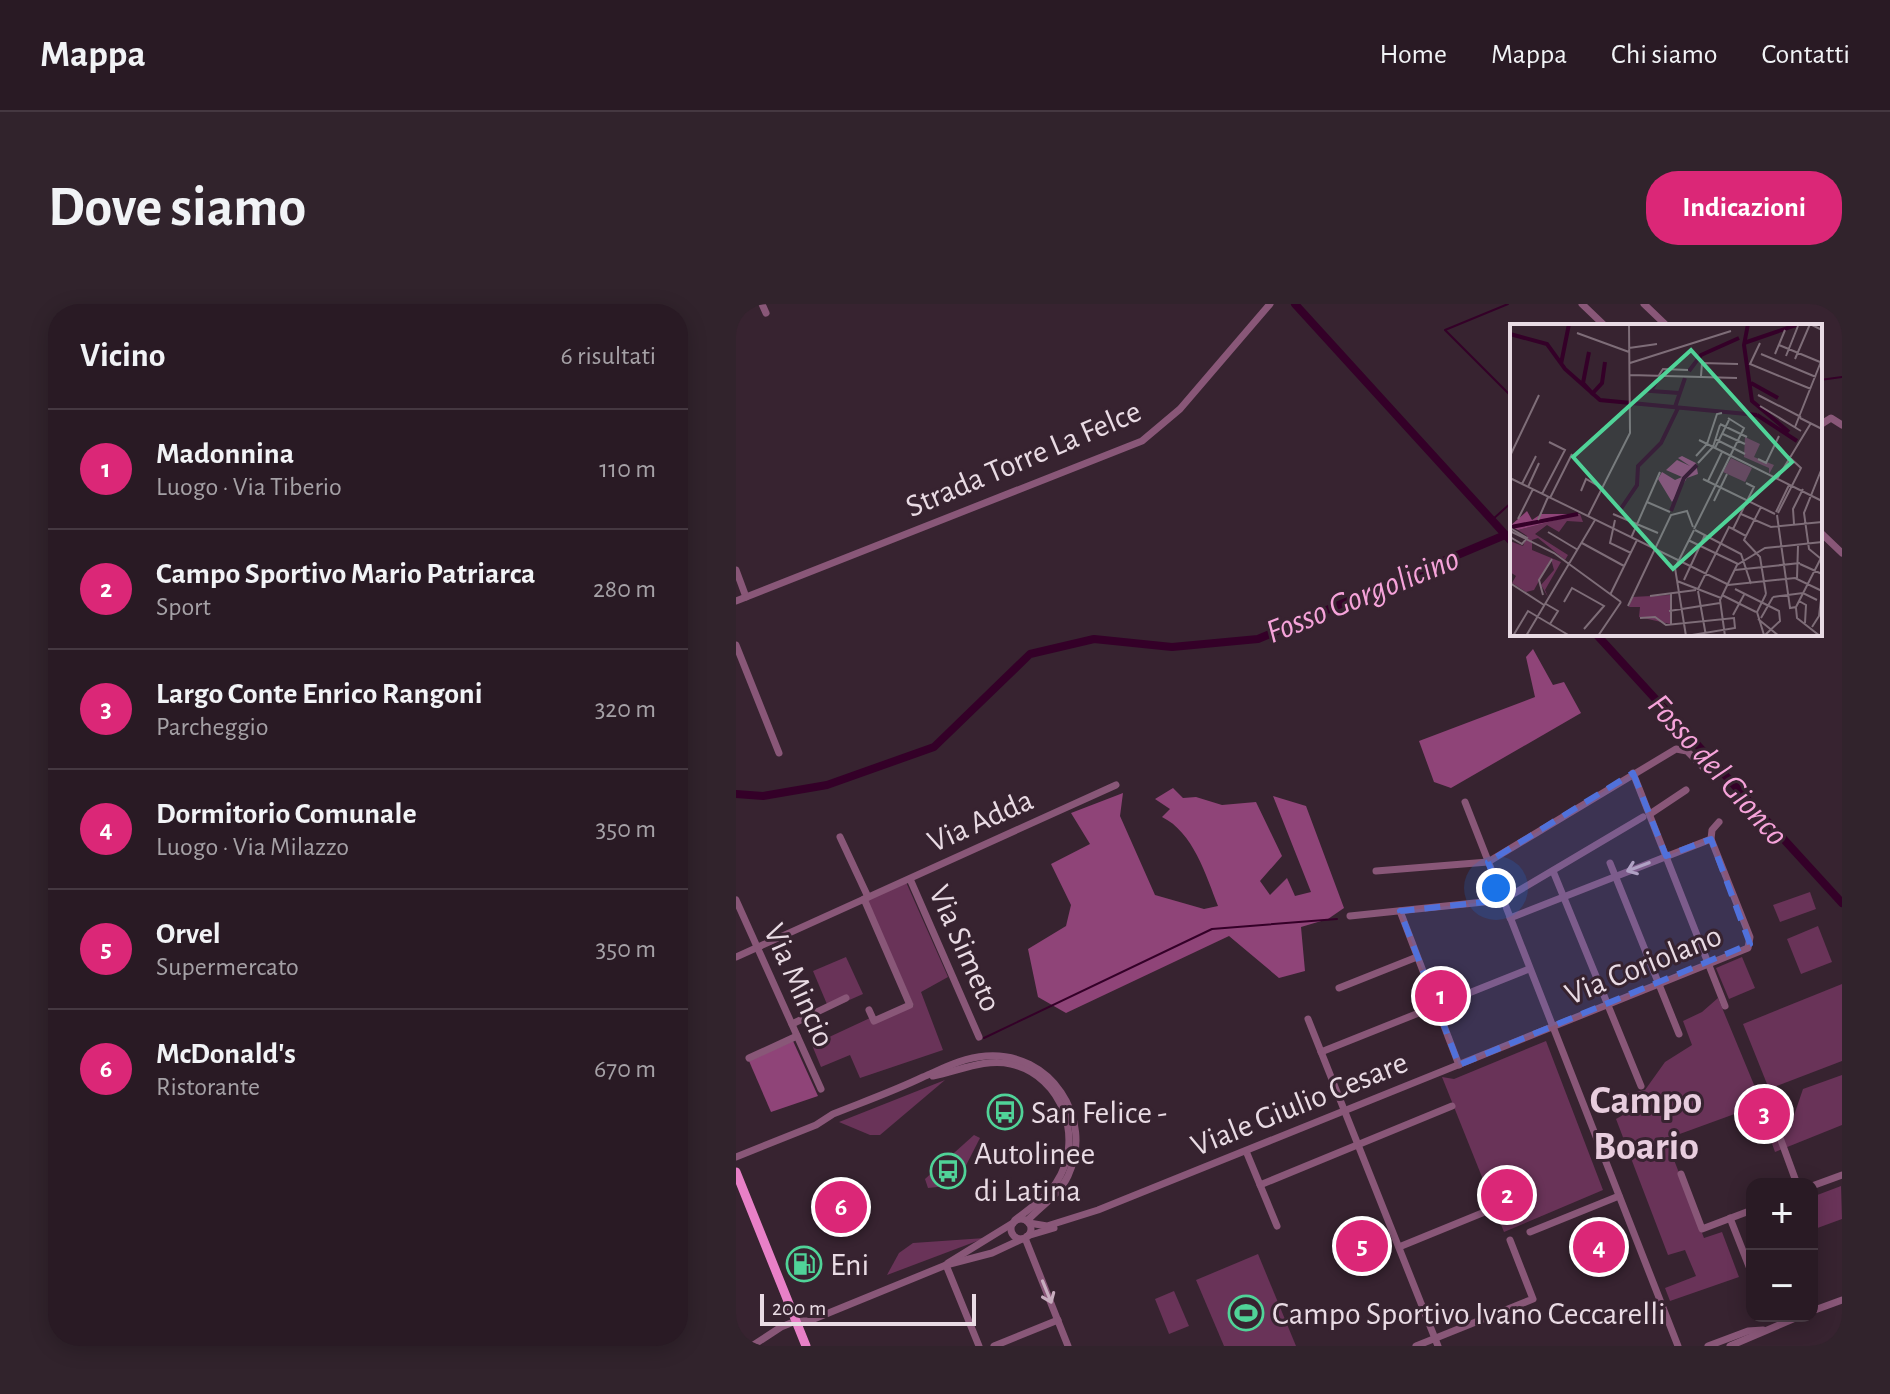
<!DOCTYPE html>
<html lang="it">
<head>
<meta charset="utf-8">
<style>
	body { margin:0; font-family:"Alegreya Sans",sans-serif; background:#31232c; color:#f1f3f6 }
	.controls { position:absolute; right:24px; bottom:24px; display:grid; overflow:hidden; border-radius:16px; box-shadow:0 4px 20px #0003 }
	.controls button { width:72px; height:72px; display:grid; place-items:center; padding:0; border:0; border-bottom:2px solid #453841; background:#291a24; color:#f1f3f6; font:40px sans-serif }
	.scale { position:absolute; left:24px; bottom:20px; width:216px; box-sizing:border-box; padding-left:8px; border:4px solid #e9dbe4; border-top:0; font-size:22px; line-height:28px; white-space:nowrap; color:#e9dbe4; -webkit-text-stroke:6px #372330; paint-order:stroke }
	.you { position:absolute; left:760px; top:584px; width:28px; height:28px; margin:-20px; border:6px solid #fff; border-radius:50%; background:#1a73e8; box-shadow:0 0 0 12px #1a73e833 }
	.badge { display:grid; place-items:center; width:52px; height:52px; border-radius:50%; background:#db2777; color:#fff; font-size:26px; font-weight:700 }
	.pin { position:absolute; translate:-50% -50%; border:4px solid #fff; box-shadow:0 2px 8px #0006 }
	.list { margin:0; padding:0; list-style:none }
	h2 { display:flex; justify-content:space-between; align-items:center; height:104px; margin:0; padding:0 32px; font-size:34px }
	h2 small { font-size:26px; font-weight:400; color:#a5a1a6 }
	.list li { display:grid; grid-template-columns:52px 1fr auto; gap:24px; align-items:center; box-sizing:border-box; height:120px; padding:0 32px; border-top:2px solid #453841 }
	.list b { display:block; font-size:30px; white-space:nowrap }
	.list p { margin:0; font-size:26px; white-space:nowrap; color:#a5a1a6 }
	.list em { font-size:26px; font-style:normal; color:#a5a1a6 }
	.map { position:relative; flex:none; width:1106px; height:1042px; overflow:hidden; border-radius:32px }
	header { display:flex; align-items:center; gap:48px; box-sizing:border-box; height:112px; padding:0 40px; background:#291a24; border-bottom:2px solid #453841 }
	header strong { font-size:38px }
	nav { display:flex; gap:44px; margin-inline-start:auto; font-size:28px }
	.intro { display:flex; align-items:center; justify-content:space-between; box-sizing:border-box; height:192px; padding:0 48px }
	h1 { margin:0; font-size:56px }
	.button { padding:20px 36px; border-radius:32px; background:#db2777; color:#fff; font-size:28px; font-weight:700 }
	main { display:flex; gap:48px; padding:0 48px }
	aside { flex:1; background:#291a24; border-radius:32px; box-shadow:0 4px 20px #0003 }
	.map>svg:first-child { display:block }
</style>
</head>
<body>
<header>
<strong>Mappa</strong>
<nav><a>Home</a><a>Mappa</a><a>Chi siamo</a><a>Contatti</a></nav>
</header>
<div class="intro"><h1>Dove siamo</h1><a class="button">Indicazioni</a></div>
<main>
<aside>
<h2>Vicino<small>6 risultati</small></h2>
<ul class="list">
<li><span class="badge">1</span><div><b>Madonnina</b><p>Luogo · Via Tiberio</p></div><em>110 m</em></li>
<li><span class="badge">2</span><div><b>Campo Sportivo Mario Patriarca</b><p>Sport</p></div><em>280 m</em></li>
<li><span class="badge">3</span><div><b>Largo Conte Enrico Rangoni</b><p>Parcheggio</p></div><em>320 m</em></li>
<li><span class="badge">4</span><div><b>Dormitorio Comunale</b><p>Luogo · Via Milazzo</p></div><em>350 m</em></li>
<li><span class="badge">5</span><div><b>Orvel</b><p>Supermercato</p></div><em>350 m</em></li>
<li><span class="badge">6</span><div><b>McDonald's</b><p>Ristorante</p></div><em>670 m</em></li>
</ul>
</aside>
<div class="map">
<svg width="1106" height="1042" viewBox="0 0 1106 1042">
	<rect width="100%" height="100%" fill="#372330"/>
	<g fill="#693358">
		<polygon points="170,578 212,673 185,688 207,746 124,774 114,751 85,763 76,741 134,714 138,720 178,702 131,596"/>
		<polygon points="1074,588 1080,605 1044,618 1037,601"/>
		<polygon points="1082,622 1096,658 1065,670 1051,635"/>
		<polygon points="110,653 127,690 93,705 77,667"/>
		<polygon points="1006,653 1019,684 993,695 980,664"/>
		<polygon points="1106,680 1106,757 1033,785 1007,720"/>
		<polygon points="982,694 1026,800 930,835 968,934 986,928 1003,973 934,997 929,984 960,972 949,946 932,951 880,815 887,811 880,792 909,786 929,758 956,741 947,717 966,708"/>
		<polygon points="810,737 867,886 768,928 706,773 718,775"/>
		<polygon points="1106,771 1106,821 1039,848 1034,834 1053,826 1067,785"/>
		<polygon points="209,776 144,831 134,831 103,818"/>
		<polygon points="238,831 244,834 220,881 192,884 189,875"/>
		<polygon points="1105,882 1106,915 1076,926 1076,893"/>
		<polygon points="249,934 151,971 163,949 177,939"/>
		<polygon points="522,950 560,1042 488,1042 460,976"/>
		<polygon points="438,987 453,1022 433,1030 419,995"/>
	</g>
	<g fill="#8f4478">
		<polygon points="797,345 817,381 828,378 845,409 715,484 698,478 683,437 799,393 790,353"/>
		<path d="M437,484L447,494L460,493L486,501L520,498L546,552L524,577L534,591L551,574L559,592L575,588L537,492L570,502L608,604L592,615L565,623L569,667L543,674L493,632L330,709L302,693L292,645L330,622L335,601L315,560L354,540L335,509L387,489L384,512L419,591L468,605L482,602C470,571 457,528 426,513L434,505L419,495Z"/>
		<polygon points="57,737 82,792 35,808 13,757"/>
	</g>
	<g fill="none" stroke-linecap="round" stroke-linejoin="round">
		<g stroke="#340028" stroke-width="2">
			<polyline points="772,0 709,26 776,93"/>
			<polyline points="1084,76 1106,73"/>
			<polyline points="756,216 776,198"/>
			<polyline points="248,734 476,625 601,615"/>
		</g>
		<g stroke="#340028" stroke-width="8">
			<polyline points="559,0 776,238"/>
			<polyline points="860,330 1106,599"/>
			<polyline points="0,490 27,492 91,481 198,443 294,350 358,335 436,343 522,335 769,231"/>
		</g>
		<g stroke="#895778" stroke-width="7">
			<polyline points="26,0 30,9"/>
			<polyline points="846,0 869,22"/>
			<polyline points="908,0 931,22"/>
			<polyline points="1084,121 1095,114 1106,121"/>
			<polyline points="1084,228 1106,249"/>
			<polyline points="0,266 10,293"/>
			<polyline points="0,297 406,137 444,105 534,0"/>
			<polyline points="0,341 43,449"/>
			<polyline points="897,469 989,702"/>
			<polyline points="729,498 942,1042"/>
			<polyline points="914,510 950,486"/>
			<polyline points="104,533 132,593"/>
			<polyline points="874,559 943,730"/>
			<polyline points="640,567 752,558 940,445 951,447 971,467"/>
			<polyline points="817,567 905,782"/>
			<polyline points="174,575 243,733"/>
			<polyline points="128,595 174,701 138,717 133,706"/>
			<polyline points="0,596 85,785"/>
			<polyline points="664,607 723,761"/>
			<polyline points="614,612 767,596 907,513"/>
			<polyline points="774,614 975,535"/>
			<polyline points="0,653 380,481"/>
			<polyline points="603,684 681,653"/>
			<polyline points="572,715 702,1042"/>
			<polyline points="56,720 110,694"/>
			<polyline points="585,748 793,665"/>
			<polyline points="13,754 61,732"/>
			<path d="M197,772C223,767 249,754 275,760C327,772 349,836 320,879C310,894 293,905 279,916"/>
			<polyline points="1035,809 1061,880"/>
			<polyline points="510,847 541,922"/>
			<path d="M0,853L80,821L97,810C127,798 158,787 187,773C208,764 226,754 250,752C314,747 359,814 332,872C323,891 305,902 291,917"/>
			<polyline points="945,870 966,925 1016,906"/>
			<polyline points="524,881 716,802"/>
			<polyline points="1076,882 1106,871"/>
			<polyline points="994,914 1016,970"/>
			<circle cx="285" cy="925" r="10"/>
			<polyline points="293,919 311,922 362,906 1012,644 1014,633 975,535 976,526 983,518"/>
			<polyline points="794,928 883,892"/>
			<polyline points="291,932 318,924"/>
			<polyline points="289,934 332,1042"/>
			<polyline points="663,943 756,905"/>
			<polyline points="212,959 277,919"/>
			<polyline points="210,961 243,1042"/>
			<polyline points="1076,1007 1106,996"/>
			<polyline points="16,1042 45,1023 60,1017 73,1017 210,961 256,949 286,935"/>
			<polyline points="258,1042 322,1016"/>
			<polyline points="680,1042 797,995 774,936"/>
			<polyline points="972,1042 1012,1027 1027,1026"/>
			<polyline points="994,1042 1064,1012"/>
		</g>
		<polyline stroke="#e880c7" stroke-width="9" points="0,868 70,1042"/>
	</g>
	<defs><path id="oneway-shaft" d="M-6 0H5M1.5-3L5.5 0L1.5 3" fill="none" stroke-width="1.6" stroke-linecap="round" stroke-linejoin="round" transform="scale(2)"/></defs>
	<g stroke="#c7adbe">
		<use href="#oneway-shaft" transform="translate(902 563) rotate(159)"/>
		<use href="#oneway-shaft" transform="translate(311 988) rotate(68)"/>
	</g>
	<path fill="#5071db" fill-opacity="0.2" stroke="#5071db" stroke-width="6" stroke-dasharray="16 10" stroke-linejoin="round" d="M897,469L930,552L975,535L1014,640L723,761L664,607L767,596L752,558Z"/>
	<defs>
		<g id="bus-ring" transform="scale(1.8)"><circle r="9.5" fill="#372330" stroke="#50d398" stroke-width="1.5"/><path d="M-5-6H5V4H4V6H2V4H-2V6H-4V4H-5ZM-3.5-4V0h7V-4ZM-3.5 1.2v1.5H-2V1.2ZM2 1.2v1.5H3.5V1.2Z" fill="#50d398"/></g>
		<g id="fuel-ring" transform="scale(1.8)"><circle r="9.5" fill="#372330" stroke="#50d398" stroke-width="1.5"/><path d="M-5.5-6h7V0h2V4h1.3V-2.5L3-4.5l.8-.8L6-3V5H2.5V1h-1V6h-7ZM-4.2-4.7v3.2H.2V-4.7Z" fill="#50d398"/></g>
		<g id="stadium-ring" transform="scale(1.8)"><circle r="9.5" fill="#372330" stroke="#50d398" stroke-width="1.5"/><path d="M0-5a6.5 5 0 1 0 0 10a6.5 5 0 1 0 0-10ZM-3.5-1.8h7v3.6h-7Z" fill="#50d398"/></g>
	</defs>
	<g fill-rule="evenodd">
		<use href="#bus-ring" x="269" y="808"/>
		<use href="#bus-ring" x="212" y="867"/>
		<use href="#fuel-ring" x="68" y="960"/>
		<use href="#stadium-ring" x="510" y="1009"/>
	</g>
	<g text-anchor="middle" stroke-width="6" stroke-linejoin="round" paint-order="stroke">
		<g font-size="32" fill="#e9dbe4" stroke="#372330">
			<text transform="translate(287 154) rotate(-23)" y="11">Strada Torre La Felce</text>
			<text transform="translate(244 516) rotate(-24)" y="11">Via Adda</text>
			<text transform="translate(230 644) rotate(66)" y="11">Via Simeto</text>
			<text transform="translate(907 660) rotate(-22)" y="11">Via Coriolano</text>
			<text transform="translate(64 681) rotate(66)" y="11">Via Mincio</text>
			<text transform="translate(563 799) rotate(-22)" y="11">Viale Giulio Cesare</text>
		</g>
		<g font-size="32" fill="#e9dbe4" stroke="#372330" text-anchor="start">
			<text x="295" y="819">San Felice -</text>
			<text x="238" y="860">Autolinee<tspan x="238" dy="37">di Latina</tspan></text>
			<text x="94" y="971">Eni</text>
			<text x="536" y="1020">Campo Sportivo Ivano Ceccarelli</text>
		</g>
		<g font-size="34" font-style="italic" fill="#f6a3da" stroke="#372330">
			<text transform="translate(626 290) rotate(-22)" y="12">Fosso Gorgolicino</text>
			<text transform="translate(983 465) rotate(48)" y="12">Fosso del Gionco</text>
		</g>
		<g font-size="40" font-weight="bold" fill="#e8cdde" stroke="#372330">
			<text x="910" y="809">Campo<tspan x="910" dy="46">Boario</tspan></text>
		</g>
	</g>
	<g transform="translate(774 20)">
		<rect width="312" height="312" fill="#372330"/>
		<path d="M235,113L250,120L244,133L264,141L259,150V144L234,133ZM221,134L242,144L235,158L213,148ZM70,190L73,198L57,197L49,208L37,201L25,210L58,231L55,236L28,214L22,216V226L51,238L35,266L38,273L31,261L44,246L41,235L24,266L16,268L2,259L6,252L0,248V217L13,222L17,212L8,206ZM160,271V300L129,293L130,283H119L122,273Z" fill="#693358"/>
		<path d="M172,132L186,139L188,150L177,154L162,178L148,155L152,148L165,156L172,153L156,146L167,136L180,142L168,134ZM17,187L22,196L31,190H70L8,206L0,202Z" fill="#8f4478"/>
		<path fill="none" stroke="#340028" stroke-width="4" d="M238,0L234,21L242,77L279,108M0,10L37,20L55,45L90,76L247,91M234,19L289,0M79,28L73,59L83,70M51,40L59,0M179,47L191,31L229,14M146,58L141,67L169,69M241,59L268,74M81,71L92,59L95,38M165,83L175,54M247,91L287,117M110,186L127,161L128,142L151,119L168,84M161,187L174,154L187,141M1,203L68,190"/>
		<path fill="none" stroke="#7e6d78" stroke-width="2" d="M67,9L119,28M250,19L240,40L301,65M269,21L310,38M119,24L147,20M251,30L306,53M265,30L275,6M276,32L288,2M285,35L300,0L312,6M120,39L221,7M120,51L227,54M149,51L153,45L178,46M191,52L192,39L228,40M248,71L291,93M250,82L291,107M290,94L312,105M210,100L237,113M285,103L312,35M213,110L235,120M205,115L235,130M189,116L312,177M205,124L219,96M0,132L29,71M186,132L197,120L207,90L212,89M248,135L256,139L269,112M188,139L203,123L210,101M0,154L217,260M193,155L265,190M267,155L301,99M198,157L212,128M12,160L26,132M18,163L29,139M71,167L76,155L92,164M32,170L55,126L39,118M40,174L62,130M204,177L217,150M137,178L160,188M266,188L279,161M268,189L291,144L278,132M103,190L148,209M231,190L261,203L312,198M267,191L280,284L286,283L312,232M78,192L120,109L119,0M8,195L23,165M28,196L38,173M105,196L100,219L121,229M284,200L283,185L293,165M0,204L17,214L12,220L0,213M184,205L234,104L218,94M223,205L236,212L234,216L250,233L256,270M223,205L244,163L236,159M185,206L231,230L241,260M0,207L44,229L111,278M38,208L68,226M236,212L251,183M121,214L150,148M178,216L228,240M72,219L114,242M310,234L299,225L294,189L312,144M290,240L312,250M225,246L290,239M287,254L288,222M174,256L195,211M167,257L211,274M0,259L34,281M218,261L285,254L312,267M188,265L219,203L223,205M225,265L269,287L270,297L254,312M188,267L196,312M33,271L29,256L42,235M100,271L127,216M212,271L246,288M140,272L186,266M263,273L293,269L307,276M289,277L296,281L295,299M54,278L62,264L94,282L74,305M36,280L48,287L40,300M118,282L161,191L177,187L183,203M286,284L287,294L310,312M159,287L210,279M223,291L235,269M130,294L145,293L156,301L224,294L225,304L176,312M251,294L263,273M248,295L269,312M161,300V269M302,303L309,292L312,266M254,311L247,288L256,270M3,312L18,287L60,312M16,312L85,196M88,312L111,278M176,312L165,244L184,206M215,312L210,276L227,241L255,224L312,218"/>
		<path fill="#50d398" fill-opacity="0.15" stroke="#50d398" stroke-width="4" d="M181,26L282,138L163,245L63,133Z"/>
		<rect width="312" height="312" fill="none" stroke="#e9dbe4" stroke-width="4"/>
	</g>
</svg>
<div class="controls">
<button>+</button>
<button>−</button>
</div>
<div class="scale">200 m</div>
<div class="you"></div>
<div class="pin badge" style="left:705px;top:692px">1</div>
<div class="pin badge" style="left:771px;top:891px">2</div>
<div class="pin badge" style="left:1028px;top:810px">3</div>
<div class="pin badge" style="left:863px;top:943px">4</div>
<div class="pin badge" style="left:626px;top:942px">5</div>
<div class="pin badge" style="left:105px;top:903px">6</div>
</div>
</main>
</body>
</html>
